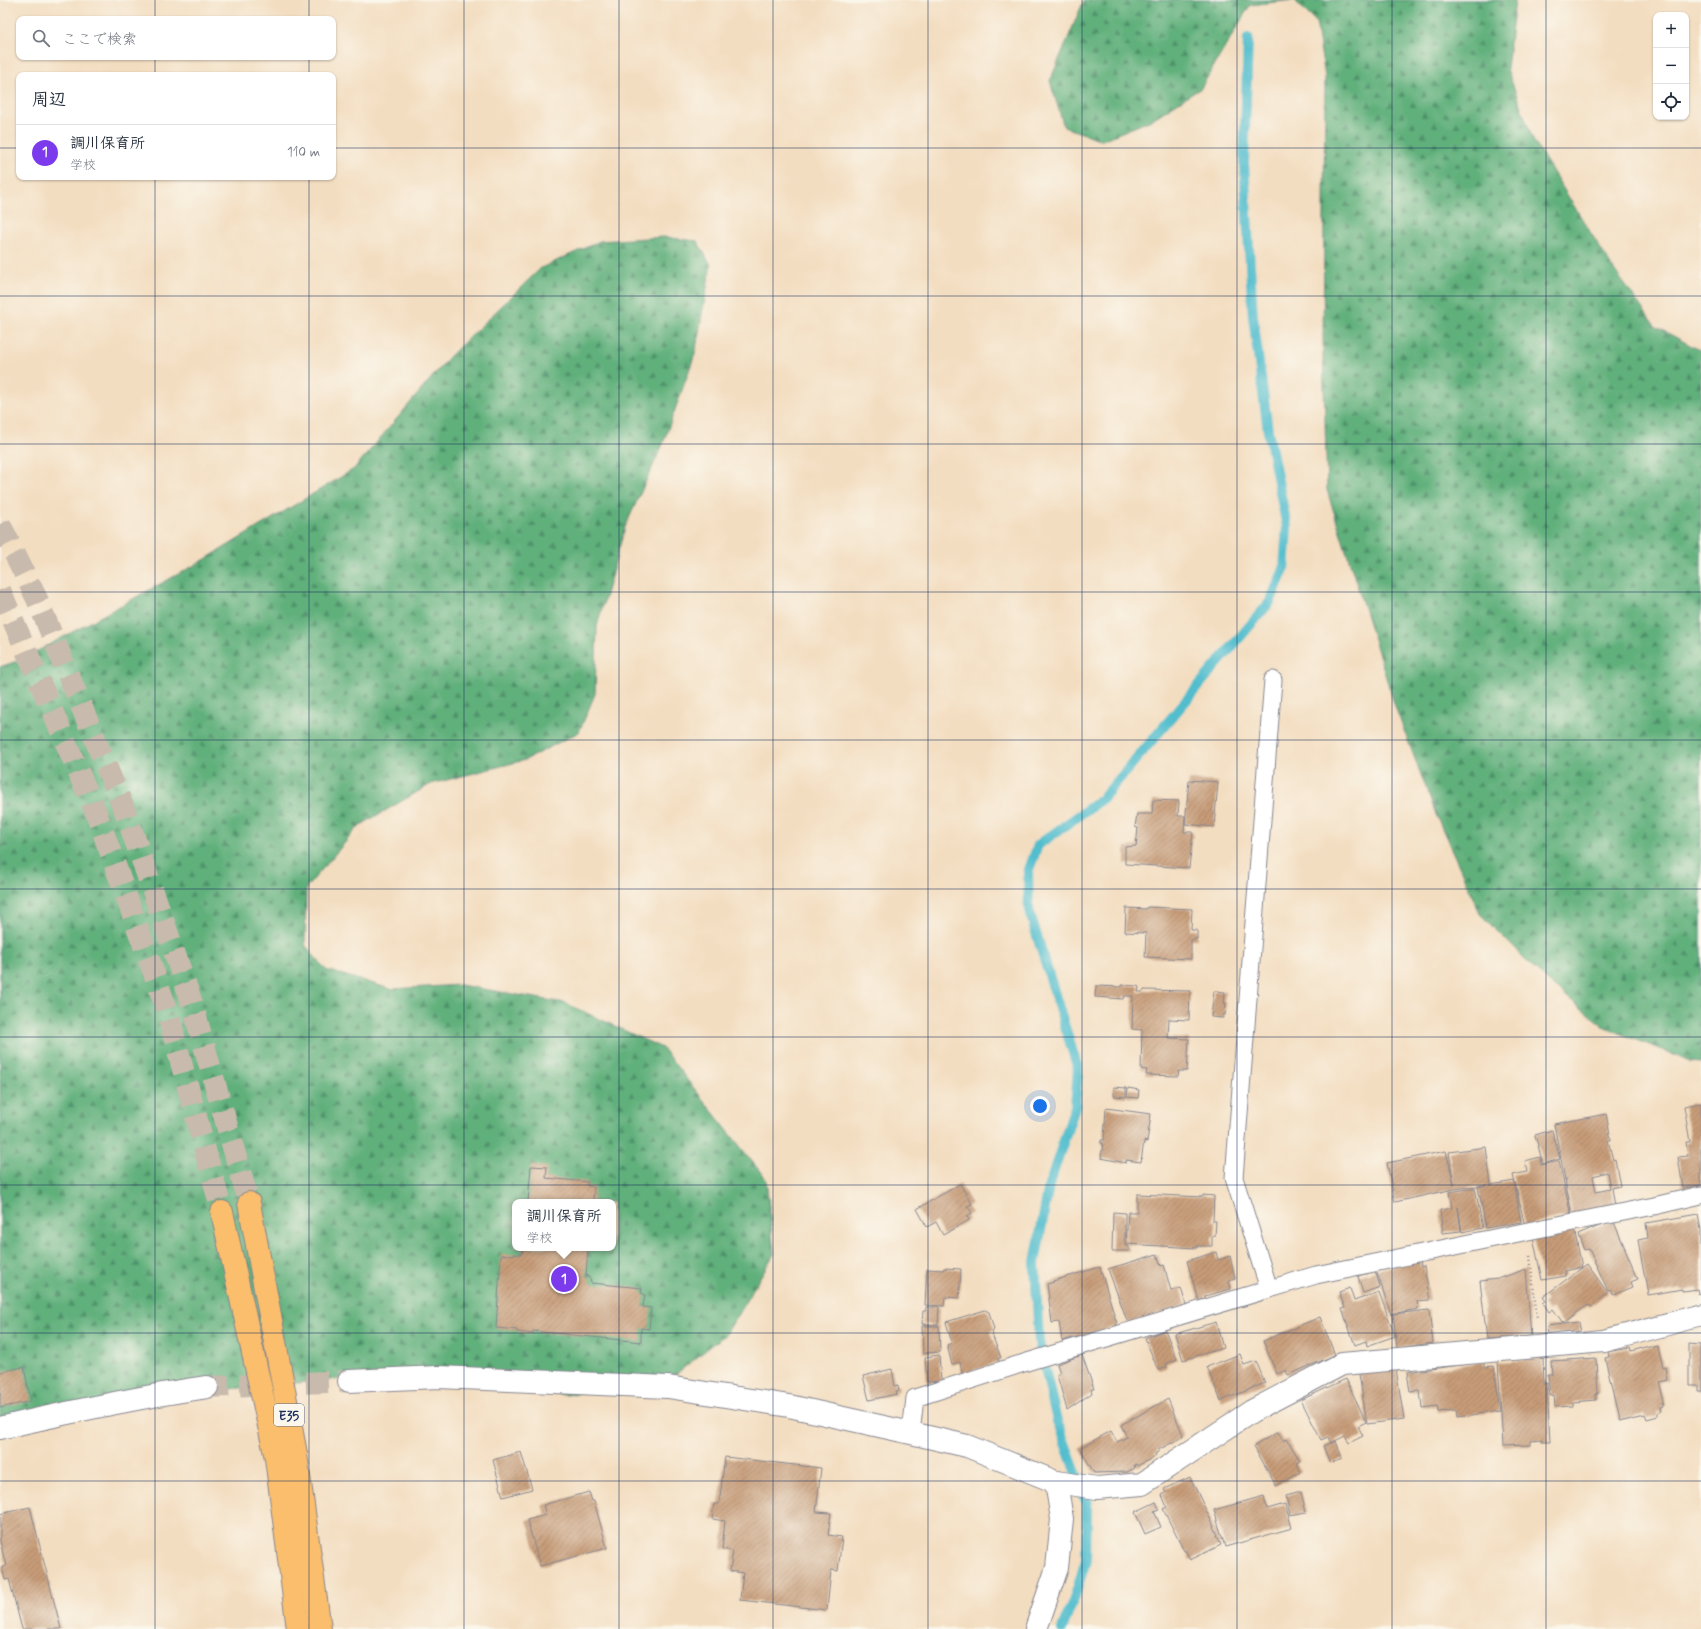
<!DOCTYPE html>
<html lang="ja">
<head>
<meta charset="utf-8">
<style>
	body { margin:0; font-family:Mynerve,"Klee One",sans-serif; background:#f6f6f7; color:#1f2937 }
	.controls { position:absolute; right:12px; top:12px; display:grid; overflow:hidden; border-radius:8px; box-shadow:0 1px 3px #0004 }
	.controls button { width:36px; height:36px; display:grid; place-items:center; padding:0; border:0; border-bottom:1px solid #e0e1e3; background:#fff; color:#1f2937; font:20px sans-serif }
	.you { position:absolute; left:1040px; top:1106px; width:14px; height:14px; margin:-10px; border:3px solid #fff; border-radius:50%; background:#1a73e8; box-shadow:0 0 0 6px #1a73e833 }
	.badge { display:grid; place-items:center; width:26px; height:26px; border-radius:50%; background:#7c3aed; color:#fff; font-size:13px; font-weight:700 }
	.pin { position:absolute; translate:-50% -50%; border:2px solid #fff; box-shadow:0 1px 4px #0006 }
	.popup { position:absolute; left:512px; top:1199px; width:104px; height:52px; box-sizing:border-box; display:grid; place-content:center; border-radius:8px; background:#fff; filter:drop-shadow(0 1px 3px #0005); font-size:13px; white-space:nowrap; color:#747a83 }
	.popup b { font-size:15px; color:#1f2937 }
	.popup::after { content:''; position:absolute; left:50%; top:100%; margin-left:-8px; border:8px solid transparent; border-top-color:#fff }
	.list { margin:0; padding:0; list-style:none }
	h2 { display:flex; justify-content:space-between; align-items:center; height:52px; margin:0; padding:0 16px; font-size:17px }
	h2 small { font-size:13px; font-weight:400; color:#747a83 }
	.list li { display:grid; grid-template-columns:26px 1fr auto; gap:12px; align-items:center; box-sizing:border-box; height:56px; padding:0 16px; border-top:1px solid #e0e1e3 }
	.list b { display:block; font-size:15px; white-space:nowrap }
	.list p { margin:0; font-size:13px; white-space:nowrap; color:#747a83 }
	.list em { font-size:13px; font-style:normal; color:#747a83 }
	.icon { flex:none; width:22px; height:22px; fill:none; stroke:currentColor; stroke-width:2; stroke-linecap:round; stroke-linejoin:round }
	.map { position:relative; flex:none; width:1701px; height:1629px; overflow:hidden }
	.search { position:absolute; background:#fff; box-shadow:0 1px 3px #0004; left:16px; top:16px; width:320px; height:44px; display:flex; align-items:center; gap:10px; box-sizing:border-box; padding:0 14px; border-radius:8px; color:#747a83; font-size:15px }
	.panel { position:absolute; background:#fff; box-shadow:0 1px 3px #0004; left:16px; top:72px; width:320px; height:108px; border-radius:8px }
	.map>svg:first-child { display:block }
</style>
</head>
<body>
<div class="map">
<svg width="1701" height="1629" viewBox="0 0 1701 1629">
	<defs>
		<pattern id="forest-firs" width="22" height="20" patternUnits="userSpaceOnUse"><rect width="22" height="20" fill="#60b07c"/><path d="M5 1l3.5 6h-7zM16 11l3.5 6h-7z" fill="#4e9069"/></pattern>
		<pattern id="building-hatch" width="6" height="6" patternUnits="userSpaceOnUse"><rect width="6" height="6" fill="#c79c78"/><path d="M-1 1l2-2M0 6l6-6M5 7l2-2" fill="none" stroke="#a18066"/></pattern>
	</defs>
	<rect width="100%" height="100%" fill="#fbf7ec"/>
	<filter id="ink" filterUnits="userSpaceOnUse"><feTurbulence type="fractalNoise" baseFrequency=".025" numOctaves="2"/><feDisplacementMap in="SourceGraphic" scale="8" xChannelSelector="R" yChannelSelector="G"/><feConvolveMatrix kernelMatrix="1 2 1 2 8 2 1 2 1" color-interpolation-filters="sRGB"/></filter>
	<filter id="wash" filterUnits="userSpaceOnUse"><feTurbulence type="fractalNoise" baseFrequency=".012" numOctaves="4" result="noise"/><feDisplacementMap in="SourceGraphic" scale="16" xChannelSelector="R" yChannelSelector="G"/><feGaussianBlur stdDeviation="0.9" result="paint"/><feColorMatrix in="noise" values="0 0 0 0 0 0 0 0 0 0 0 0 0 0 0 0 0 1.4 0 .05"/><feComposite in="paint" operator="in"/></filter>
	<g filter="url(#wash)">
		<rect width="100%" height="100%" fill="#f3ddc0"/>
		<g fill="url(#forest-firs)" stroke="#3e706d" fill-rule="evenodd">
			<polygon points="1084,0 1515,0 1507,69 1533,140 1612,267 1655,326 1701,351 1701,1062 1689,1061 1605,1027 1547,981 1481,915 1437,817 1396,709 1327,490 1323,352 1325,77 1316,22 1294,0 1250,5 1201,88 1149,121 1102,140 1064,127 1050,81"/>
			<path d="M663,237L697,241L711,265L695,354L662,446L625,527L597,626L595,694L579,732L525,760L431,784L359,826L306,888L305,945L326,970L391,989L460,985L565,1003L662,1048L766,1179L774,1254L726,1334L676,1374L566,1395L427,1368L329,1380L163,1395L0,1436V667L23,659L204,560L354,469L451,355L541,268L600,241ZM515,1202H613V1248H515Z"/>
		</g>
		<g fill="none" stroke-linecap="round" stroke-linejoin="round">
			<polyline stroke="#51bdcd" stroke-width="10" points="1062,1629 1074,1599 1086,1560 1087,1504 1057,1421 1039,1342 1035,1263 1049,1185 1075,1107 1078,1069 1029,910 1028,872 1038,845 1103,798 1270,602 1284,569 1287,527 1268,431 1253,317 1244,163 1248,38"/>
		</g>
		<g id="blocks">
			<g fill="url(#building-hatch)" fill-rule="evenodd">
				<polygon points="1189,780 1218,782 1214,827 1185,824"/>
				<polygon points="1153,800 1179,801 1178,816 1185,816 1184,832 1193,832 1189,868 1125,864 1125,847 1136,846 1138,828 1135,827 1137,814 1152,814"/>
				<polygon points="1147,907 1192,909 1191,930 1197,930 1197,939 1191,939 1191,959 1145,957 1146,933 1125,932 1126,908 1147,909"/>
				<polygon points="1122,985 1137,986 1139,987 1138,992 1143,992 1144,990 1190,991 1189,1020 1169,1019 1168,1038 1189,1039 1187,1071 1179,1071 1178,1076 1146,1075 1147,1070 1141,1069 1142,1030 1132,1029 1133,996 1124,996 1123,999 1095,997 1096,986 1122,987"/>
				<polygon points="1214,991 1225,992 1224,1003 1226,1003 1225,1015 1223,1015 1223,1018 1211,1017"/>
				<polygon points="1114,1087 1126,1088 1126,1097 1114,1096"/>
				<polygon points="1128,1088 1139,1090 1138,1098 1127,1097"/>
				<polygon points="1701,1103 1701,1185 1683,1188 1678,1157 1688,1156 1686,1142 1690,1142 1684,1106"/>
				<polygon points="1106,1108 1151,1114 1147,1142 1144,1141 1141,1162 1126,1160 1126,1163 1101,1158 1103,1143 1101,1143 1101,1140 1104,1140"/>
				<path d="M1606,1114L1611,1140H1608L1613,1160L1615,1159L1620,1186L1612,1188L1615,1207L1572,1215L1554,1124ZM1607,1172L1610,1189L1596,1192L1593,1176Z"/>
				<polygon points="1552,1130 1560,1159 1543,1164 1535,1135"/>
				<polygon points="1486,1147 1491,1185 1514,1181 1521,1222 1486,1228 1478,1187 1486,1185 1454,1189 1395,1202 1387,1163 1446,1151 1454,1185 1449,1152"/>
				<polygon points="1540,1157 1541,1165 1559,1161 1571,1216 1525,1226 1513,1175 1527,1172 1525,1161"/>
				<polygon points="531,1166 547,1167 546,1178 588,1182 587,1186 594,1187 593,1202 528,1202"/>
				<polygon points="960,1184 972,1204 967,1206 972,1213 967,1216 969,1220 943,1235 936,1222 927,1227 917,1209"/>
				<polygon points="1475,1188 1483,1228 1462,1232 1458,1207 1461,1231 1443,1233 1440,1210 1452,1208 1449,1192"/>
				<polygon points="1137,1194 1203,1197 1203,1195 1214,1196 1213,1221 1216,1221 1215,1236 1212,1236 1212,1246 1197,1246 1197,1248 1126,1244 1128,1212 1137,1212"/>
				<polygon points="1113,1212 1125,1213 1125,1246 1129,1246 1129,1251 1112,1251"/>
				<polygon points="1698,1214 1701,1230 1701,1293 1698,1294 1697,1289 1682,1291 1682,1289 1648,1295 1638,1240 1648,1238 1646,1223"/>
				<polygon points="1613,1220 1638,1279 1631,1282 1633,1287 1613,1295 1611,1290 1608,1291 1589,1249 1584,1250 1578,1235"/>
				<polygon points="1574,1229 1582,1267 1565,1271 1566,1276 1542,1280 1533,1237"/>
				<polygon points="523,1248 588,1248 586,1276 590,1278 591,1283 642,1288 641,1293 645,1295 643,1307 651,1308 649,1329 641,1328 641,1342 533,1331 533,1334 517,1332 517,1330 496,1328 501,1255 522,1254"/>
				<polygon points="1216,1252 1218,1260 1230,1256 1235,1279 1229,1281 1231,1289 1205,1296 1205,1299 1199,1301 1187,1261"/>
				<polygon points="1157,1254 1161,1266 1164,1265 1171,1291 1181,1288 1186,1305 1128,1323 1108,1269"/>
				<polygon points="1420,1260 1421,1267 1424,1266 1430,1300 1417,1301 1418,1309 1391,1314 1376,1270"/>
				<polygon points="1587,1264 1608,1293 1590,1307 1588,1305 1563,1323 1553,1309 1549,1312 1543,1303 1546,1301 1543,1297"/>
				<polygon points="1100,1267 1117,1324 1116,1325 1116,1327 1062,1341 1059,1322 1052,1323 1047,1284 1054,1282 1053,1281"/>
				<polygon points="944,1268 961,1269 959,1298 945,1297 944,1306 925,1305 927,1269 943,1270"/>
				<polygon points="1526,1269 1531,1336 1487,1339 1480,1281 1498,1279"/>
				<polygon points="1375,1271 1380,1287 1363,1293 1358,1276"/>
				<polygon points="1350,1288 1354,1301 1379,1292 1395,1336 1367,1346 1366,1341 1355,1345 1342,1309 1345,1308 1339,1292"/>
				<polygon points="926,1307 939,1307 938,1325 922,1324 923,1311 926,1311"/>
				<polygon points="985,1310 989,1312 994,1329 991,1332 1001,1358 998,1358 999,1362 962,1374 960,1362 952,1365 947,1345 952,1343 946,1322"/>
				<polygon points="1429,1310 1433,1343 1397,1348 1393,1314"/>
				<polygon points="1320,1317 1335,1355 1288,1375 1286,1370 1277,1374 1263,1341"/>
				<polygon points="1216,1322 1223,1348 1183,1360 1175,1334"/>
				<polygon points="1578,1322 1580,1331 1548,1335 1547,1326"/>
				<polygon points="922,1326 939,1326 940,1352 923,1353"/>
				<polygon points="1165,1330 1177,1359 1166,1364 1167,1367 1159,1370 1159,1368 1157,1368 1145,1338"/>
				<polygon points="1689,1344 1701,1345 1701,1391 1697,1391 1697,1386 1689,1386"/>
				<polygon points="1658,1345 1663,1367 1667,1366 1669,1379 1659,1381 1665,1406 1662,1407 1663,1411 1658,1413 1658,1416 1647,1419 1645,1414 1619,1420 1605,1358 1609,1357 1608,1352 1630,1348 1631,1352"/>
				<polygon points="1240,1354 1244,1365 1256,1361 1265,1383 1221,1401 1207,1367"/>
				<polygon points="939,1355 941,1381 927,1382 925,1357"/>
				<polygon points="1082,1355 1094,1389 1091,1389 1092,1393 1067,1410 1057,1375 1060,1373 1057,1364"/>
				<polygon points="1543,1358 1544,1384 1547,1383 1550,1442 1542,1442 1542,1439 1531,1440 1531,1445 1503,1446 1498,1361"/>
				<polygon points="1596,1358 1598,1394 1596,1394 1596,1400 1573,1402 1573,1406 1555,1407 1554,1395 1550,1396 1548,1375 1552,1375 1551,1361"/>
				<polygon points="1484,1362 1484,1367 1494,1366 1500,1411 1457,1417 1456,1410 1438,1412 1437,1406 1422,1408 1420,1391 1410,1392 1407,1372"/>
				<polygon points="24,1367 31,1401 0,1408 0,1372"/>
				<polygon points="892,1369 895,1386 898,1385 899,1391 896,1391 897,1394 869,1400 863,1376"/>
				<polygon points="1396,1369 1404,1419 1367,1424 1359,1374"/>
				<polygon points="1346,1379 1366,1422 1358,1426 1363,1436 1349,1443 1345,1436 1331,1443 1328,1437 1321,1440 1301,1400"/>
				<polygon points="1168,1399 1183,1435 1181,1438 1158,1450 1159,1451 1155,1454 1156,1456 1137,1466 1136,1464 1134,1465 1135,1468 1127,1472 1094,1473 1080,1448 1111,1431 1117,1442 1127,1437 1121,1425"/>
				<polygon points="1278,1432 1283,1441 1287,1439 1300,1461 1296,1463 1301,1472 1276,1486 1254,1446"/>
				<polygon points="1336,1441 1342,1458 1330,1463 1323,1446"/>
				<polygon points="521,1452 532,1489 503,1497 493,1460"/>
				<polygon points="725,1457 821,1468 816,1512 831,1513 828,1535 842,1537 838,1571 831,1570 827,1610 740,1600 743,1573 730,1571 733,1551 722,1549 725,1521 712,1519 714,1504 719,1504"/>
				<polygon points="1190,1477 1218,1535 1217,1535 1221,1545 1190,1560 1186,1551 1184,1551 1163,1509 1167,1507 1162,1495 1166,1493 1164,1489"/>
				<polygon points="589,1492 592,1501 594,1501 607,1548 540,1566 527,1520 546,1515 543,1505"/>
				<polygon points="1301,1492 1306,1512 1290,1515 1286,1496"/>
				<polygon points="1264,1496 1267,1509 1285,1504 1292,1528 1225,1547 1214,1510"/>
				<polygon points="1156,1502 1159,1509 1154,1511 1161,1527 1145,1534 1135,1512"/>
				<polygon points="30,1507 61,1629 22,1629 9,1579 5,1580 2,1567 6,1566 0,1541 0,1514"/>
			</g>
		</g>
	</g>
	<g filter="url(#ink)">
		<use href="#blocks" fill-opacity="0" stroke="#87868f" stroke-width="1"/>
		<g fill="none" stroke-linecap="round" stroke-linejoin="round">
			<polyline stroke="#c8baac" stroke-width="22" stroke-dasharray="22 11" stroke-linecap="butt" points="207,1387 349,1381"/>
			<g stroke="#c8baac" stroke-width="22" stroke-dasharray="22 11" stroke-linecap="butt">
				<polyline points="0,524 37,599 126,814 192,1003 249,1203"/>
				<polyline points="0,590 97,815 166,1007 222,1212"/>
			</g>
			<g stroke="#87868f" stroke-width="19">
				<g id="lane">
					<polyline points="1269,1289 1234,1178 1273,680"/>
					<polyline points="911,1433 915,1398 1027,1362 1316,1275 1528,1231 1654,1206 1701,1195"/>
				</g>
			</g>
			<g stroke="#87868f" stroke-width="24">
				<g id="street">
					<polyline points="349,1381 438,1377 668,1387 789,1406 911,1433 967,1446 1056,1482 1097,1488 1142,1484 1252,1411 1342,1364 1604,1341 1701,1315"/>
					<path d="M0,1428C69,1412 137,1397 207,1387"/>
					<polyline points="1036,1629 1057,1568 1062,1519 1056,1482"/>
				</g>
			</g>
			<g stroke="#87868f" stroke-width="24">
				<g id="highway">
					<polyline points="249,1203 296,1454 320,1629"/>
					<polyline points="222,1212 276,1458 298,1629"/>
				</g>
			</g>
			<polyline stroke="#87868f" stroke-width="2.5" stroke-dasharray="1 3" stroke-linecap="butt" points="1530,1256 1537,1319"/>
			<use href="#lane" stroke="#fff" stroke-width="17"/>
			<use href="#street" stroke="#fff" stroke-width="22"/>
			<use href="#highway" stroke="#fabe6d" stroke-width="22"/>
		</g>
	</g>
	<path fill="none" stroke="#1b2f5e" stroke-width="1" stroke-opacity="0.55" d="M155,0V19M309,0V19M464,0V1629M619,0V1629M773,0V1629M928,0V1629M1082,0V1629M1237,0V1629M1392,0V1629M1546,0V1629M155,57V75M309,57V75M0,148H19M333,148H1701M155,177V1629M309,177V1629M0,296H1701M0,444H1701M0,592H1701M0,740H1701M0,889H1701M0,1037H1701M0,1185H1701M0,1333H1701M0,1481H1701"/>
	<g text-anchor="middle" stroke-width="4" stroke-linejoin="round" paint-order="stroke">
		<rect fill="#fbf7ec" stroke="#5e6b89" stroke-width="1" x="274" y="1404" width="30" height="22" rx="3"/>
		<g font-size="13" font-weight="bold" fill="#1b2f5e">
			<text x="289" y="1420">E35</text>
		</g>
	</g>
</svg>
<div class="controls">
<button>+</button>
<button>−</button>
<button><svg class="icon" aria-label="locate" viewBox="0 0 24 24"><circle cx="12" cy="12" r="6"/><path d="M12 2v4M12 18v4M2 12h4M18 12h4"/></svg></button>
</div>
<div class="you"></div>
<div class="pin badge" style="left:564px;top:1279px">1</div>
<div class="popup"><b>調川保育所</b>学校</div>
<div class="search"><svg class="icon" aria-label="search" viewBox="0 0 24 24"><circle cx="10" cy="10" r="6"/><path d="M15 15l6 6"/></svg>ここで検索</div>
<section class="panel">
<h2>周辺<small></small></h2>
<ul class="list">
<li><span class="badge">1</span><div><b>調川保育所</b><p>学校</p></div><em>110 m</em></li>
</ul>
</section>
</div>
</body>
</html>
